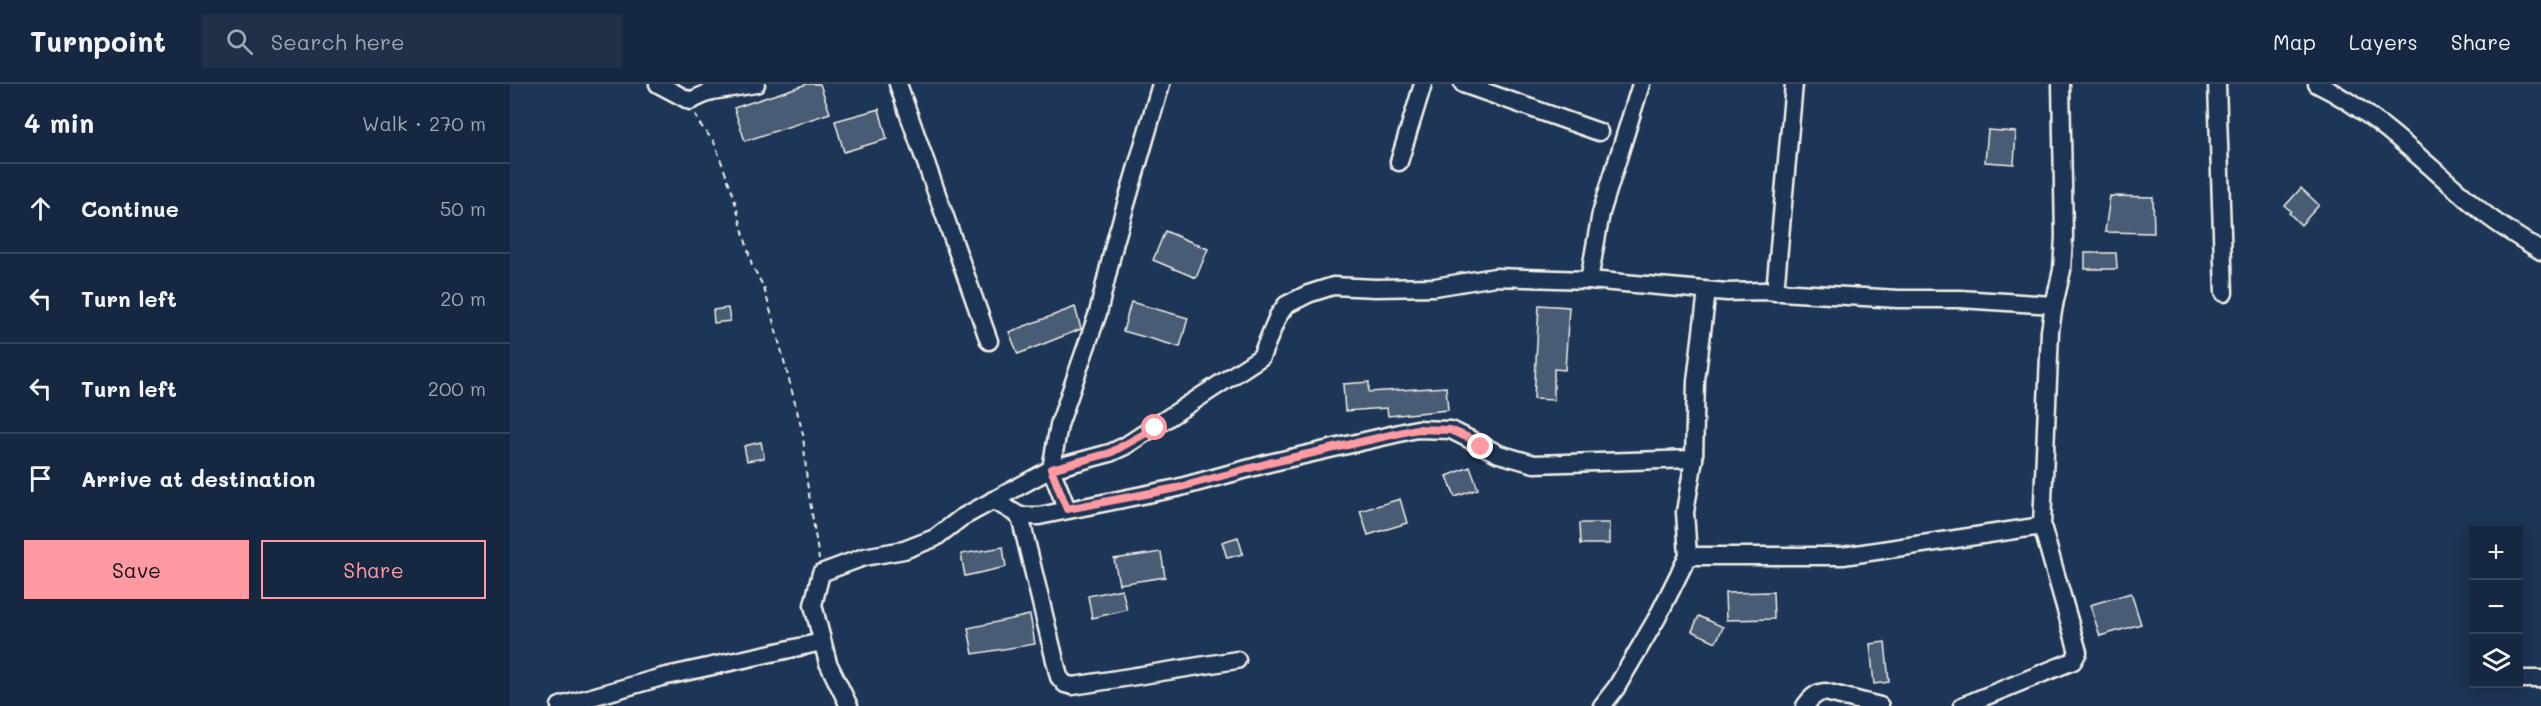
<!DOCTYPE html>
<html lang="en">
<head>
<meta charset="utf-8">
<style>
	body { margin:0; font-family:Mali,sans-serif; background:#1f3048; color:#f1f3f6 }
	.controls { position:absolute; right:18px; bottom:18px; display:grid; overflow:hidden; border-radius:0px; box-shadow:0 3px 15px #0003 }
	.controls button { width:54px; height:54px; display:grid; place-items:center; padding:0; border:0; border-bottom:2px solid #35445a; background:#162841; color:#f1f3f6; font:30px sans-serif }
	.stop { position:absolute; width:18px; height:18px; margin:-14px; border:4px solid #ff9aa2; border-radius:50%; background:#fff }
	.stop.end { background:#ff9aa2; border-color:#fff; box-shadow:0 2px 6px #0008 }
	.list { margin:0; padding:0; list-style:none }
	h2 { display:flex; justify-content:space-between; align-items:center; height:78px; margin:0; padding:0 24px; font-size:26px }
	h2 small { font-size:20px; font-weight:400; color:#9ea6b1 }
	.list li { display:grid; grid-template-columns:39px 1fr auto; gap:18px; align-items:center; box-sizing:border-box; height:90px; padding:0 24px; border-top:2px solid #35445a }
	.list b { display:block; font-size:22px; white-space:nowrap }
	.list em { font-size:20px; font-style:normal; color:#9ea6b1 }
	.actions { display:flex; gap:12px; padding:18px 24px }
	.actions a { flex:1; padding:14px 0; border:2px solid #ff9aa2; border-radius:0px; text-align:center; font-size:21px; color:#ff9aa2 }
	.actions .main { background:#ff9aa2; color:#111 }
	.icon { flex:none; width:33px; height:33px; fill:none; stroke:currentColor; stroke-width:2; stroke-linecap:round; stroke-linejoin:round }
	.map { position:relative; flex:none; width:2031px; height:622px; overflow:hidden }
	header { display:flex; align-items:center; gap:36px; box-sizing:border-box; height:84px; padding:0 30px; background:#162841; border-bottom:2px solid #35445a }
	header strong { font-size:28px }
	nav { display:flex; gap:33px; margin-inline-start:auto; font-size:21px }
	.search { width:420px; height:54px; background:#1f3048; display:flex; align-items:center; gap:15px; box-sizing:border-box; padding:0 21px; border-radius:0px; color:#9ea6b1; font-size:22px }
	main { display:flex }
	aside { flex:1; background:#162841 }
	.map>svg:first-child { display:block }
</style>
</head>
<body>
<header>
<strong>Turnpoint</strong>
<div class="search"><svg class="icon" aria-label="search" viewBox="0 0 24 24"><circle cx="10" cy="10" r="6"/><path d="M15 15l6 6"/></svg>Search here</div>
<nav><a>Map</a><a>Layers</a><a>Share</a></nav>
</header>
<main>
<aside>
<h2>4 min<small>Walk · 270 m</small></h2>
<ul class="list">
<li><svg class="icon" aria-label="ahead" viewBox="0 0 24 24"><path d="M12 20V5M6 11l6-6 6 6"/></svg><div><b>Continue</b></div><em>50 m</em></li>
<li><svg class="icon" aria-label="left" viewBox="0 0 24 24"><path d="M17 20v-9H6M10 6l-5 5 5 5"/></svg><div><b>Turn left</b></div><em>20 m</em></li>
<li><svg class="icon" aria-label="left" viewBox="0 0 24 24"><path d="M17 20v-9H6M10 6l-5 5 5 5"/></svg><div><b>Turn left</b></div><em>200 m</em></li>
<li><svg class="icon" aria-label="arrive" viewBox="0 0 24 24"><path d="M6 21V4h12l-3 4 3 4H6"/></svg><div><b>Arrive at destination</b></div></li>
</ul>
<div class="actions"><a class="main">Save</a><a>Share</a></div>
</aside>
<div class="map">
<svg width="2031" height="622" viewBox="0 0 2031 622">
	<rect width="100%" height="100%" fill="#1d3557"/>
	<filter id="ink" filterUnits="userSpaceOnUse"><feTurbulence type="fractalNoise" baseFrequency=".0167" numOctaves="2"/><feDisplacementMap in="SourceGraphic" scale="12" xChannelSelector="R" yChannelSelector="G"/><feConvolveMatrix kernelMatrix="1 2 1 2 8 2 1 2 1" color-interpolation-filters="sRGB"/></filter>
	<g filter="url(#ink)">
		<g fill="#485b74" stroke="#f4f1e8" stroke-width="1.5">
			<polygon points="297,0 310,0 320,29 235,57 224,24"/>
			<polygon points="369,25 377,55 334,68 325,37"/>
			<polygon points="1478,46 1506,48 1504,80 1475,78"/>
			<polygon points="1791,104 1809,121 1791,141 1779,129 1781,127 1775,122"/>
			<polygon points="1600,112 1643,113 1644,149 1595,148"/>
			<polygon points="655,147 698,165 686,194 643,176"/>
			<polygon points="1575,169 1606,169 1607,185 1575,185"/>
			<polygon points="621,218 678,234 670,263 613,247"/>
			<polygon points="1029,221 1059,223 1055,286 1044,285 1044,316 1024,315"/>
			<polygon points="565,223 571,245 508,270 499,248"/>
			<polygon points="218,224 220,237 204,239 203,226"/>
			<polygon points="859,298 859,308 936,303 938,326 878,332 877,324 835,327 833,300"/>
			<polygon points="251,358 254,374 237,377 234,362"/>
			<polygon points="960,383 968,405 945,413 937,392"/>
			<polygon points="890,415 897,439 858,451 850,427"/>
			<polygon points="1070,439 1099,439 1099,460 1071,460"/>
			<polygon points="728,453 733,470 717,474 712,458"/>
			<polygon points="493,463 496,483 455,492 451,470"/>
			<polygon points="651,468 655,493 609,500 604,475"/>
			<polygon points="612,505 617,526 582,534 578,512"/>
			<polygon points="1263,508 1264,535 1216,536 1215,509"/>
			<polygon points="1621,509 1631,540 1590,552 1580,521"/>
			<polygon points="520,531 525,560 463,570 458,544"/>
			<polygon points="1189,532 1213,543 1206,558 1182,547"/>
			<polygon points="1375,558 1379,598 1364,600 1360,560"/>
		</g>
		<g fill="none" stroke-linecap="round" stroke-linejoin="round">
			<g stroke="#f4f1e8" stroke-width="21">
				<g id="minor">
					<polyline points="148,0 180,17 202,7 246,0"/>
					<polyline points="388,0 479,257"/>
					<polyline points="953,0 1089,48"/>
					<polyline points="1707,0 1714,209"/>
					<path d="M1807,0C1869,30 1917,82 1970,126C1989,142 2010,154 2031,167"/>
					<polyline points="889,78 913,0"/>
					<polyline points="1079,196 1091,129 1131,0"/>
					<polyline points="1265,208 1284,0"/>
					<polyline points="483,416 510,432 529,432 667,404 759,379 907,345 941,346 989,370 1024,380 1184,375"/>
					<polyline points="557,425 541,385 549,341 588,229 605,158 651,0"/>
					<polyline points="510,432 549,593 555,600 563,602 727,576"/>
					<polyline points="1178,472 1333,472 1532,442"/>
					<polyline points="2009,595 2031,595"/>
					<polyline points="50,622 152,593 312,558"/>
					<polyline points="339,622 318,579 303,521 311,489 354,473 394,466 425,454 451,434 541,385 600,369 615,362 751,273 768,232 776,221 798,210 823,202 865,204 925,203 985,193 1079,196 1217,208 1254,207 1388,215 1450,215 1544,221 1552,186 1554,153 1551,0"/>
					<polyline points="1092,622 1106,604 1147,534 1178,472 1175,428 1184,375 1186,297 1197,207"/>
					<path d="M1295,622C1300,615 1306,608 1315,608L1370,622"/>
					<polyline points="1452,622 1563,577 1568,568 1532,442 1540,247 1544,221"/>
				</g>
			</g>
			<polyline stroke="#f4f1e8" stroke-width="2" stroke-dasharray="6 4.5" stroke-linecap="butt" points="185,30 189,39 204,58 222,107 242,181 254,204 271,265 293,350 297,398 309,475"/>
			<use href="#minor" stroke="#1d3557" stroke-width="16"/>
		</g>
	</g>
	<g fill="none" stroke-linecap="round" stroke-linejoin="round" filter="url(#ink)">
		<polyline stroke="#ff9aa2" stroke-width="8" points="645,344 600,369 541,385 557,425 667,404 759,379 907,345 940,346 964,356 971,363"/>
	</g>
</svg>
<div class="controls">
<button>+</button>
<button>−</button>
<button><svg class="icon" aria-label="layers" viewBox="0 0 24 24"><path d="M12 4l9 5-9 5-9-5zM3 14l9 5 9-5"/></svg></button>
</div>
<div class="stop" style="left:645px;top:344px"></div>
<div class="stop end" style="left:971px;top:363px"></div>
</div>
</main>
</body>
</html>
